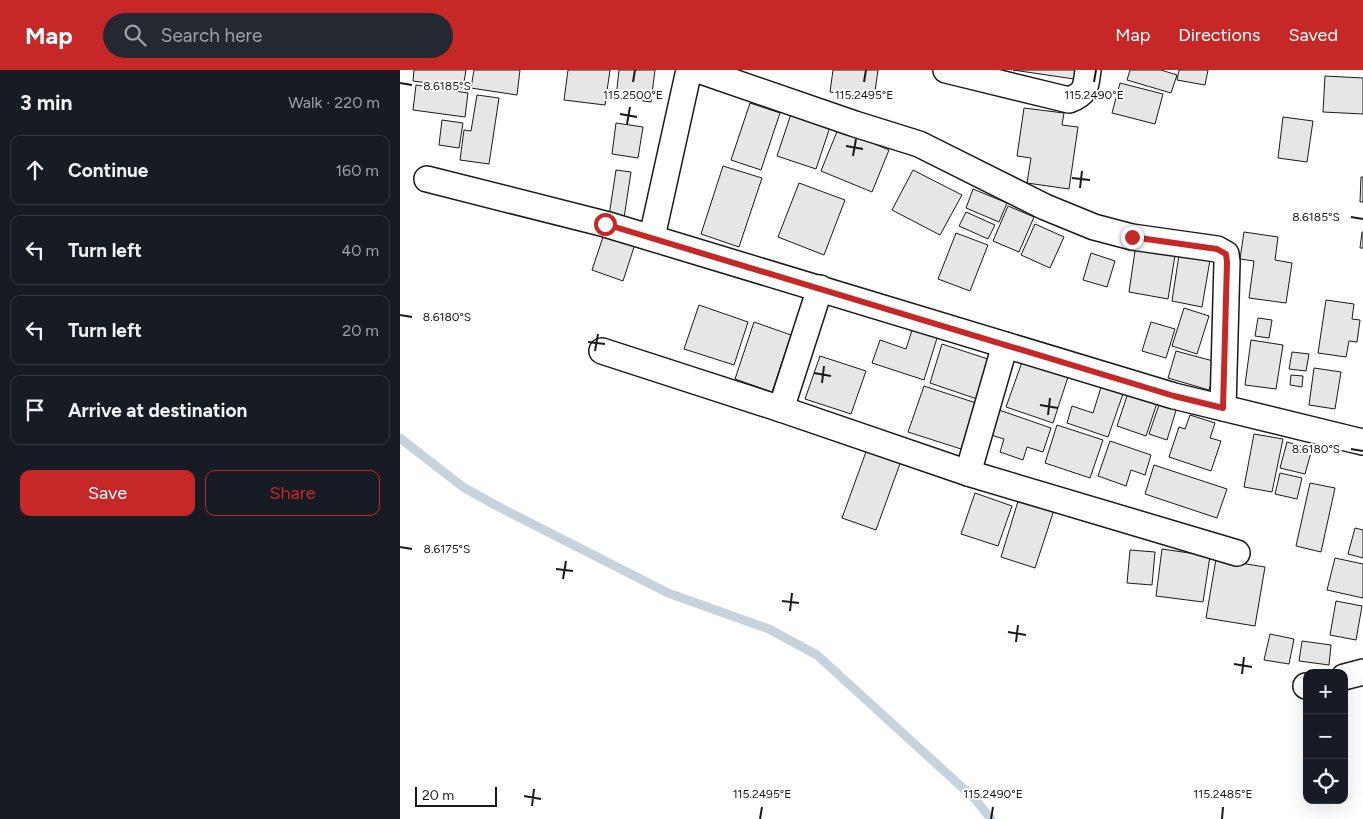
<!DOCTYPE html>
<html lang="en">
<head>
<meta charset="utf-8">
<style>
	body { margin:0; font-family:Figtree,sans-serif; background:#242831; color:#f1f3f6 }
	.controls { position:absolute; right:15px; bottom:15px; display:grid; overflow:hidden; border-radius:10px; box-shadow:0 5px 20px #0002 }
	.controls button { width:45px; height:45px; display:grid; place-items:center; padding:0; border:0; border-bottom:1px solid #363941; background:#171b24; color:#f1f3f6; font:25px sans-serif }
	.scale { position:absolute; left:15px; bottom:12px; width:82px; box-sizing:border-box; padding-left:5px; border:2px solid #1a1a1a; border-top:0; font-size:14px; line-height:18px; white-space:nowrap; color:#1a1a1a; -webkit-text-stroke:4px #fff; paint-order:stroke }
	.stop { position:absolute; width:15px; height:15px; margin:-11px; border:4px solid #c62828; border-radius:50%; background:#fff }
	.stop.end { background:#c62828; border-color:#fff; box-shadow:0 1px 5px #0008 }
	.list { margin:0; padding:0; list-style:none }
	h2 { display:flex; justify-content:space-between; align-items:center; height:65px; margin:0; padding:0 20px; font-size:21px }
	h2 small { font-size:16px; font-weight:400; color:#9ea1a6 }
	.list li { display:grid; grid-template-columns:32px 1fr auto; gap:15px; align-items:center; box-sizing:border-box; height:70px; margin:0 10px 10px; padding:0 10px; border:1px solid #363941; border-radius:10px }
	.list b { display:block; font-size:19px; white-space:nowrap }
	.list em { font-size:16px; font-style:normal; color:#9ea1a6 }
	.actions { display:flex; gap:10px; padding:15px 20px }
	.actions a { flex:1; padding:11px 0; border:1px solid #c62828; border-radius:10px; text-align:center; font-size:18px; color:#c62828 }
	.actions .main { background:#c62828; color:#fff }
	.icon { flex:none; width:28px; height:28px; fill:none; stroke:currentColor; stroke-width:2; stroke-linecap:round; stroke-linejoin:round }
	.map { position:relative; flex:none; width:963px; height:749px; overflow:hidden }
	header { display:flex; align-items:center; gap:30px; box-sizing:border-box; height:70px; padding:0 25px; background:#c62828; color:#fff }
	header strong { font-size:24px }
	nav { display:flex; gap:28px; margin-inline-start:auto; font-size:18px }
	.search { width:350px; height:45px; background:#242831; display:flex; align-items:center; gap:12px; box-sizing:border-box; padding:0 18px; border-radius:28px; color:#9ea1a6; font-size:19px }
	main { display:flex }
	aside { flex:1; background:#171b24 }
	.map>svg:first-child { display:block }
</style>
</head>
<body>
<header>
<strong>Map</strong>
<div class="search"><svg class="icon" aria-label="search" viewBox="0 0 24 24"><circle cx="10" cy="10" r="6"/><path d="M15 15l6 6"/></svg>Search here</div>
<nav><a>Map</a><a>Directions</a><a>Saved</a></nav>
</header>
<main>
<aside>
<h2>3 min<small>Walk · 220 m</small></h2>
<ul class="list">
<li><svg class="icon" aria-label="ahead" viewBox="0 0 24 24"><path d="M12 20V5M6 11l6-6 6 6"/></svg><div><b>Continue</b></div><em>160 m</em></li>
<li><svg class="icon" aria-label="left" viewBox="0 0 24 24"><path d="M17 20v-9H6M10 6l-5 5 5 5"/></svg><div><b>Turn left</b></div><em>40 m</em></li>
<li><svg class="icon" aria-label="left" viewBox="0 0 24 24"><path d="M17 20v-9H6M10 6l-5 5 5 5"/></svg><div><b>Turn left</b></div><em>20 m</em></li>
<li><svg class="icon" aria-label="arrive" viewBox="0 0 24 24"><path d="M6 21V4h12l-3 4 3 4H6"/></svg><div><b>Arrive at destination</b></div></li>
</ul>
<div class="actions"><a class="main">Save</a><a>Share</a></div>
</aside>
<div class="map">
<svg width="963" height="749" viewBox="0 0 963 749">
	<rect width="100%" height="100%" fill="#fff"/>
	<g fill="none" stroke-linecap="round" stroke-linejoin="round">
		<polyline stroke="#c6d2dc" stroke-width="9" points="0,368 63,417 97,436 268,523 369,559 417,585 576,730 591,749"/>
	</g>
	<g fill="#e6e6e6" stroke="#1a1a1a">
		<polygon points="14,0 66,0 63,18 13,11"/>
		<polygon points="74,0 120,0 117,25 71,18"/>
		<polygon points="168,0 210,0 205,35 164,30"/>
		<polygon points="219,0 255,0 251,32 216,27"/>
		<polygon points="433,0 478,0 474,29 430,22"/>
		<polygon points="613,0 675,0 674,9"/>
		<polygon points="730,0 761,0 777,5 771,23 727,10"/>
		<polygon points="779,0 808,0 805,15 777,10"/>
		<polygon points="925,6 963,8 963,44 923,42"/>
		<polygon points="720,13 763,24 755,54 712,43"/>
		<polygon points="16,15 68,23 65,47 13,40"/>
		<polygon points="77,25 99,28 89,94 60,90 64,60 71,61"/>
		<polygon points="350,33 380,43 361,100 331,90"/>
		<polygon points="624,38 664,43 662,55 678,57 669,119 627,113 631,88 617,86"/>
		<polygon points="391,44 430,57 416,99 377,86"/>
		<polygon points="883,47 913,51 907,92 878,88"/>
		<polygon points="42,50 63,53 59,78 39,75"/>
		<polygon points="216,53 243,57 238,88 212,84"/>
		<polygon points="438,59 489,80 472,122 421,101"/>
		<polygon points="323,96 362,108 339,177 301,164"/>
		<polygon points="216,100 231,102 224,148 209,146"/>
		<polygon points="513,100 562,125 540,165 492,140"/>
		<polygon points="961,107 963,107 963,132 960,132"/>
		<polygon points="399,113 445,130 424,185 378,167"/>
		<polygon points="573,119 607,133 599,152 566,138"/>
		<polygon points="608,136 634,147 619,182 593,171"/>
		<polygon points="566,142 595,155 588,169 559,156"/>
		<polygon points="635,154 664,167 650,198 621,185"/>
		<polygon points="844,162 878,167 875,190 892,193 886,233 849,228 854,191 840,189"/>
		<polygon points="962,162 963,162 963,178 960,178"/>
		<polygon points="556,163 588,175 570,221 538,209"/>
		<polygon points="204,164 235,174 223,211 192,200"/>
		<polygon points="736,174 776,179 768,229 729,222"/>
		<polygon points="691,183 715,191 707,217 683,210"/>
		<polygon points="779,185 810,190 802,237 772,231"/>
		<polygon points="926,230 954,234 952,249 960,250 957,272 949,271 946,287 918,283"/>
		<polygon points="299,235 348,252 334,295 284,279"/>
		<polygon points="784,238 809,246 797,284 772,276"/>
		<polygon points="858,248 872,250 869,268 855,266"/>
		<polygon points="354,252 391,265 372,322 335,309"/>
		<polygon points="751,252 775,259 766,288 742,281"/>
		<polygon points="513,257 538,265 524,310 472,293 480,270 506,279"/>
		<polygon points="851,270 883,275 876,319 845,315"/>
		<polygon points="542,274 597,292 583,331 530,313"/>
		<polygon points="776,281 817,292 809,320 768,308"/>
		<polygon points="892,282 909,284 906,301 889,299"/>
		<polygon points="420,286 466,301 451,344 405,329"/>
		<polygon points="622,292 668,307 653,353 606,337"/>
		<polygon points="914,298 941,302 935,339 909,335"/>
		<polygon points="891,305 903,306 902,317 890,315"/>
		<polygon points="702,314 724,321 708,367 667,353 672,336 693,343"/>
		<polygon points="524,316 576,333 561,379 508,362"/>
		<polygon points="729,320 758,330 746,366 717,356"/>
		<polygon points="760,332 777,337 767,370 749,364"/>
		<polygon points="599,340 651,358 643,382 627,377 623,390 600,382 604,369 591,365"/>
		<polygon points="790,345 815,353 810,368 821,371 811,401 769,387 779,357 785,359"/>
		<polygon points="657,355 703,370 690,408 645,393"/>
		<polygon points="854,364 883,369 872,422 844,417"/>
		<polygon points="710,371 751,385 745,405 731,400 726,416 698,406"/>
		<polygon points="887,372 912,379 905,404 880,398"/>
		<polygon points="467,379 501,391 476,460 442,448"/>
		<polygon points="754,395 827,419 817,448 745,424"/>
		<polygon points="880,403 902,408 897,429 875,424"/>
		<polygon points="910,413 935,418 921,482 896,476"/>
		<polygon points="575,423 612,436 598,476 561,464"/>
		<polygon points="619,428 654,440 635,498 601,487"/>
		<polygon points="955,458 963,460 963,488 948,484"/>
		<polygon points="762,479 810,486 803,532 756,526"/>
		<polygon points="730,480 755,482 752,515 727,513"/>
		<polygon points="935,488 963,494 963,528 927,520"/>
		<polygon points="816,489 865,497 855,556 806,548"/>
		<polygon points="936,531 962,536 956,570 930,565"/>
		<polygon points="870,564 894,569 889,594 864,590"/>
		<polygon points="902,571 931,575 929,595 899,591"/>
	</g>
	<g fill="none" stroke-linecap="round" stroke-linejoin="round">
		<g stroke="#1a1a1a" stroke-width="28">
			<g id="street">
				<polyline points="298,0 455,54 519,74 645,137 694,157 732,167 817,179 826,184 827,192 823,338"/>
				<path d="M546,0L669,30C686,24 686,17 688,0"/>
				<polyline points="27,109 205,154 774,326 950,369 963,372"/>
				<polyline points="252,167 289,0"/>
				<polyline points="202,281 381,339 568,403 837,483"/>
				<polyline points="381,339 420,218"/>
				<polyline points="568,403 605,275"/>
				<polyline points="944,607 963,602"/>
				<polyline points="906,616 907,616"/>
			</g>
		</g>
		<use href="#street" stroke="#fff" stroke-width="25"/>
	</g>
	<g fill="none" stroke-linecap="round" stroke-linejoin="round">
		<polyline stroke="#c62828" stroke-width="6" points="205,154 774,326 823,338 827,192 826,184 817,179 732,167"/>
	</g>
	<path fill="none" stroke="#1a1a1a" stroke-width="2" d="M233,12L235,0M464,12L466,0M694,12L696,0M0,13L12,15M220,44L237,47M227,54L230,37M446,76L463,79M453,86L456,69M672,108L690,110M680,118L682,101M951,147L963,149M0,245L12,247M188,272L205,274M195,281L198,264M414,303L431,306M422,313L424,296M640,335L658,338M648,345L650,328M951,379L963,381M0,477L12,479M156,499L173,501M163,509L166,491M382,531L399,533M390,541L392,523M608,562L626,565M616,572L618,555M834,594L852,597M842,604L844,587M124,726L141,729M132,736L134,719M360,749L362,737M591,749L593,737M822,749L823,737"/>
	<g font-size="12" text-anchor="middle" fill="#1a1a1a" stroke="#fff" stroke-width="4" stroke-linejoin="round" paint-order="stroke">
		<text x="47" y="20">8.6185°S</text>
		<text x="233" y="29">115.2500°E</text>
		<text x="464" y="29">115.2495°E</text>
		<text x="694" y="29">115.2490°E</text>
		<text x="916" y="151">8.6185°S</text>
		<text x="47" y="251">8.6180°S</text>
		<text x="916" y="383">8.6180°S</text>
		<text x="47" y="483">8.6175°S</text>
		<text x="362" y="728">115.2495°E</text>
		<text x="593" y="728">115.2490°E</text>
		<text x="823" y="728">115.2485°E</text>
	</g>
</svg>
<div class="controls">
<button>+</button>
<button>−</button>
<button><svg class="icon" aria-label="locate" viewBox="0 0 24 24"><circle cx="12" cy="12" r="6"/><path d="M12 2v4M12 18v4M2 12h4M18 12h4"/></svg></button>
</div>
<div class="scale">20 m</div>
<div class="stop" style="left:205px;top:154px"></div>
<div class="stop end" style="left:732px;top:167px"></div>
</div>
</main>
</body>
</html>
